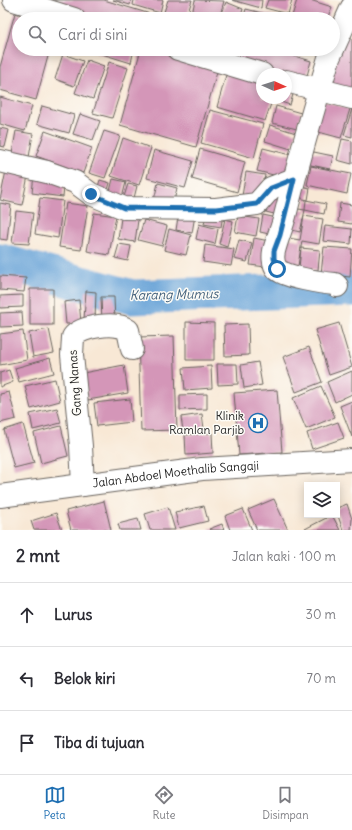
<!DOCTYPE html>
<html lang="id">
<head>
<meta charset="utf-8">
<style>
	body { margin:0; font-family:Delius,sans-serif; background:#f7f7f7; color:#2b2b33 }
	.controls { position:absolute; right:12px; bottom:12px; display:grid; overflow:hidden; border-radius:0px; box-shadow:0 2px 10px #0003 }
	.controls button { width:36px; height:36px; display:grid; place-items:center; padding:0; border:0; border-bottom:1px solid #e1e1e2; background:#fff; color:#2b2b33; font:20px sans-serif }
	.compass { position:absolute; left:256px; top:68px; width:36px; height:36px; border-radius:50%; background:#fff; box-shadow:0 2px 10px #0003; rotate:93deg }
	.stop { position:absolute; width:12px; height:12px; margin:-9px; border:3px solid #1f6fb2; border-radius:50%; background:#fff }
	.stop.end { background:#1f6fb2; border-color:#fff; box-shadow:0 1px 4px #0008 }
	.list { margin:0; padding:0; list-style:none }
	h2 { display:flex; justify-content:space-between; align-items:center; height:52px; margin:0; padding:0 16px; font-size:17px }
	h2 small { font-size:13px; font-weight:400; color:#7c7c81 }
	.list li { display:grid; grid-template-columns:26px 1fr auto; gap:12px; align-items:center; box-sizing:border-box; height:64px; padding:0 16px; border-top:1px solid #e1e1e2 }
	.list b { display:block; font-size:15px; white-space:nowrap }
	.list em { font-size:13px; font-style:normal; color:#7c7c81 }
	.icon { flex:none; width:22px; height:22px; fill:none; stroke:currentColor; stroke-width:2; stroke-linecap:round; stroke-linejoin:round }
	.map { position:relative; flex:none; width:352px; height:530px; overflow:hidden }
	.search { position:absolute; background:#fff; box-shadow:0 2px 10px #0003; left:12px; right:12px; top:12px; height:44px; display:flex; align-items:center; gap:10px; box-sizing:border-box; padding:0 14px; border-radius:22px; color:#7c7c81; font-size:15px }
	.sheet { height:244px; background:#fff }
	nav { display:flex; justify-content:space-around; align-items:center; box-sizing:border-box; height:56px; border-top:1px solid #e1e1e2; background:#fff; font-size:11px; color:#7c7c81 }
	nav a { display:grid; justify-items:center; gap:2px }
	nav .on { color:#1f6fb2 }
	.map>svg:first-child { display:block }
</style>
</head>
<body>
<div class="map">
<svg width="352" height="530" viewBox="0 0 352 530">
	<rect width="100%" height="100%" fill="#fdfcf7"/>
	<filter id="ink" filterUnits="userSpaceOnUse"><feTurbulence type="fractalNoise" baseFrequency=".025" numOctaves="2"/><feDisplacementMap in="SourceGraphic" scale="8" xChannelSelector="R" yChannelSelector="G"/><feConvolveMatrix kernelMatrix="1 2 1 2 8 2 1 2 1" color-interpolation-filters="sRGB"/></filter>
	<filter id="wash" filterUnits="userSpaceOnUse"><feTurbulence type="fractalNoise" baseFrequency=".012" numOctaves="4" result="noise"/><feDisplacementMap in="SourceGraphic" scale="16" xChannelSelector="R" yChannelSelector="G"/><feGaussianBlur stdDeviation="0.9" result="paint"/><feColorMatrix in="noise" values="0 0 0 0 0 0 0 0 0 0 0 0 0 0 0 0 0 1.4 0 .05"/><feComposite in="paint" operator="in"/></filter>
	<g filter="url(#wash)">
		<rect width="100%" height="100%" fill="#f8e8d5"/>
		<g fill="none" stroke-linecap="round" stroke-linejoin="round">
			<polyline stroke="#66a2d7" stroke-width="35" points="0,261 132,297 352,289"/>
		</g>
		<g id="blocks">
			<g fill="#d496b8">
				<polygon points="46,0 104,0 167,19 87,19 44,6"/>
				<polygon points="113,0 131,0 130,5"/>
				<polygon points="134,0 163,0 160,13 133,5"/>
				<polygon points="168,0 192,0 186,19 164,12"/>
				<polygon points="195,0 224,1 219,19 191,19"/>
				<polygon points="232,0 262,0 261,8"/>
				<polygon points="268,0 292,0 288,14 265,8"/>
				<polygon points="297,0 310,0 332,7 327,19 300,19 292,16"/>
				<polygon points="226,2 243,9 240,19 220,19"/>
				<polygon points="246,9 282,18 282,19 243,19"/>
				<polygon points="15,13 36,19 19,19 19,49 50,49 36,100 0,90 0,67"/>
				<polygon points="345,37 352,39 352,95 327,87"/>
				<polygon points="86,49 134,49 131,63"/>
				<polygon points="141,49 163,49 219,65 196,147 120,125"/>
				<polygon points="191,49 271,49 311,61 305,83 286,74 274,74"/>
				<polygon points="305,49 318,49 316,53"/>
				<polygon points="63,54 83,61 74,86 55,79"/>
				<polygon points="87,60 104,66 93,99 75,93"/>
				<polygon points="109,62 128,68 112,118 93,113"/>
				<polygon points="228,68 262,78 262,98 273,98 265,121 217,107"/>
				<polygon points="286,89 294,91 290,105 278,101 279,98 286,98"/>
				<polygon points="0,97 32,106 25,131 0,124"/>
				<polygon points="320,100 350,109 341,138 311,130"/>
				<polygon points="42,106 74,115 69,133 37,124"/>
				<polygon points="276,106 301,113 297,129 272,123"/>
				<polygon points="352,109 352,137 344,135"/>
				<polygon points="210,110 263,124 254,158 201,143"/>
				<polygon points="80,114 100,121 93,140 73,134"/>
				<polygon points="270,125 296,133 291,149 265,141"/>
				<polygon points="0,128 9,130 5,147 0,146"/>
				<polygon points="16,131 33,134 29,157 12,154"/>
				<polygon points="45,131 92,148 83,173 36,156"/>
				<polygon points="104,131 120,136 105,178 89,173"/>
				<polygon points="123,138 151,148 139,185 111,176"/>
				<polygon points="342,139 352,141 352,164 337,160"/>
				<polygon points="263,148 291,155 286,178 257,171"/>
				<polygon points="200,149 245,162 237,192 192,179"/>
				<polygon points="154,150 193,161 185,188 147,178"/>
				<polygon points="309,151 333,156 330,169 306,164"/>
				<polygon points="7,166 29,171 22,205 0,200"/>
				<polygon points="311,166 351,174 347,194 307,185"/>
				<polygon points="246,172 265,175 261,199 242,196"/>
				<polygon points="34,175 65,179 63,197 32,193"/>
				<polygon points="113,179 126,182 121,202 108,199"/>
				<polygon points="100,180 110,183 107,193 97,190"/>
				<polygon points="158,183 177,188 173,205 154,200"/>
				<polygon points="128,184 137,186 133,202 123,200"/>
				<polygon points="297,185 310,188 308,200 294,197"/>
				<polygon points="269,194 281,196 278,215 266,212"/>
				<polygon points="40,198 63,201 58,238 35,234"/>
				<polygon points="306,200 326,204 324,214 305,210"/>
				<polygon points="0,203 11,205 7,240 0,239"/>
				<polygon points="66,203 88,206 81,250 59,247"/>
				<polygon points="340,203 352,205 352,224 338,222"/>
				<polygon points="292,208 305,210 300,232 288,229"/>
				<polygon points="16,211 33,213 29,244 12,243"/>
				<polygon points="179,211 195,215 192,233 176,230"/>
				<polygon points="207,211 223,214 221,227 204,224"/>
				<polygon points="94,213 116,216 109,255 87,251"/>
				<polygon points="263,215 277,218 274,235 260,232"/>
				<polygon points="238,216 259,219 256,236 235,232"/>
				<polygon points="304,216 323,219 319,244 302,241 298,266 278,263 282,237 300,240"/>
				<polygon points="121,218 138,220 135,242 118,239"/>
				<polygon points="225,219 233,221 227,247 219,244"/>
				<polygon points="144,220 167,226 162,246 138,240"/>
				<polygon points="199,224 218,229 215,244 196,239"/>
				<polygon points="325,226 352,229 351,244 323,241"/>
				<polygon points="169,229 191,235 186,255 164,250"/>
				<polygon points="254,238 269,241 266,267 250,265"/>
				<polygon points="239,240 252,243 247,262 234,259"/>
				<polygon points="119,244 131,246 128,261 115,258"/>
				<polygon points="205,245 234,249 231,266 203,262"/>
				<polygon points="324,247 352,249 350,277 321,274"/>
				<polygon points="301,248 320,250 318,270 299,268"/>
				<polygon points="0,276 26,278 24,292 0,290"/>
				<rect x="30" y="289" width="23" height="36"/>
				<polygon points="86,291 96,292 95,320 84,319"/>
				<polygon points="23,295 23,307 0,308 0,296"/>
				<polygon points="101,297 114,297 115,322 102,323"/>
				<polygon points="79,300 81,323 66,324 64,302"/>
				<polygon points="22,312 23,326 0,327 0,313"/>
				<polygon points="186,322 214,323 214,360 186,360"/>
				<polygon points="339,323 352,367 329,375 315,330"/>
				<polygon points="248,324 249,355 225,356 224,325"/>
				<polygon points="49,329 54,353 33,357 29,333"/>
				<polygon points="23,331 27,360 0,365 0,334"/>
				<polygon points="174,336 177,430 141,431 138,337"/>
				<polygon points="309,347 322,382 296,392 283,357"/>
				<polygon points="50,358 54,373 19,382 15,368"/>
				<polygon points="258,362 262,385 244,388 241,365"/>
				<polygon points="217,364 237,364 238,384 218,385"/>
				<polygon points="124,365 128,393 88,400 83,373"/>
				<polygon points="211,366 212,388 185,390 183,368"/>
				<polygon points="9,370 13,382 0,387 0,373"/>
				<polygon points="352,371 352,394 335,402 327,382"/>
				<polygon points="55,379 60,401 31,409 25,386"/>
				<polygon points="321,386 335,417 306,429 293,398"/>
				<polygon points="277,390 282,452 239,455 234,393"/>
				<polygon points="9,392 16,419 0,423 0,394"/>
				<polygon points="207,394 207,409 180,410 180,395"/>
				<polygon points="130,399 132,422 97,426 94,403"/>
				<polygon points="352,401 352,437 340,406"/>
				<polygon points="57,408 61,423 33,430 30,414"/>
				<polygon points="202,414 204,429 183,431 181,417"/>
				<polygon points="338,422 344,438 312,449 307,433"/>
				<polygon points="23,424 34,463 14,468 4,430"/>
				<polygon points="61,426 68,456 41,463 34,433"/>
				<polygon points="212,433 213,453 186,455 185,435"/>
				<polygon points="274,499 288,530 257,530 248,510"/>
				<polygon points="104,501 111,530 71,530 66,511"/>
				<polygon points="347,504 352,519 351,530 343,530 337,513 337,508"/>
				<polygon points="204,506 208,521 179,528 175,512"/>
				<polygon points="168,507 175,530 150,530 145,514"/>
				<polygon points="243,509 252,530 230,530 225,516"/>
				<polygon points="56,513 62,530 34,530 31,521"/>
				<polygon points="332,515 340,530 303,530"/>
				<polygon points="138,519 141,530 120,530 118,524"/>
				<polygon points="222,524 224,530 210,530 209,529"/>
			</g>
		</g>
	</g>
	<g filter="url(#ink)">
		<use href="#blocks" fill-opacity="0" stroke="#69635d" stroke-width="1"/>
		<g fill="none" stroke-linecap="round" stroke-linejoin="round">
			<g stroke="#69635d" stroke-width="24">
				<g id="minor">
					<polyline points="14,0 74,19"/>
					<polyline points="178,49 262,74"/>
					<path d="M333,49L329,58C313,110 298,163 285,216C282,228 277,239 274,251C273,256 273,264 277,269C284,277 323,283 335,284L337,286"/>
					<polyline points="333,49 352,7"/>
					<polyline points="286,81 352,98"/>
					<polyline points="0,161 47,172 75,182 91,194 124,208 216,209 257,204 271,188 294,179"/>
					<path d="M83,485L81,446L72,355L73,337C81,326 117,321 128,330L132,349"/>
				</g>
			</g>
			<g stroke="#69635d" stroke-width="24">
				<g id="tertiary">
					<path id="s1" d="M0,496L202,469L352,460"/>
				</g>
			</g>
			<use href="#minor" stroke="#fff" stroke-width="22"/>
			<use href="#tertiary" stroke="#fff" stroke-width="22"/>
		</g>
	</g>
	<g fill="none" stroke-linecap="round" stroke-linejoin="round" filter="url(#ink)">
		<polyline stroke="#1f6fb2" stroke-width="5" points="91,194 124,208 216,209 257,204 271,188 294,179 280,235 274,251 274,258 277,269"/>
	</g>
	<defs>
		<g id="hospital-ring" transform="scale(1)"><circle r="9.5" fill="#fdfcf7" stroke="#1f6fb2" stroke-width="1.5"/><path d="M-5-5h3v3.5h4V-5h3V5h-3V1.5h-4V5h-3Z" fill="#1f6fb2"/></g>
	</defs>
	<g fill-rule="evenodd">
		<use href="#hospital-ring" x="258" y="423"/>
	</g>
	<g text-anchor="middle" stroke-width="3" stroke-linejoin="round" paint-order="stroke">
		<g font-size="12" fill="#1c1c1c" stroke="#fdfcf7">
			<text transform="translate(75 383) rotate(-94)" y="4">Gang Nanas</text>
			<text dy="4" stroke="none"><textPath href="#s1" startOffset="177">Jalan Abdoel Moethalib Sangaji</textPath></text>
		</g>
		<g font-size="12" fill="#1c1c1c" stroke="#fdfcf7" text-anchor="end">
			<text x="244" y="420">Klinik<tspan x="244" dy="14">Ramlan Parjib</tspan></text>
		</g>
		<g font-size="13" font-style="italic" fill="#415f7a" stroke="#fdfcf7">
			<text transform="translate(174 294) rotate(-1)" y="5">Karang Mumus</text>
		</g>
	</g>
</svg>
<div class="controls">
<button><svg class="icon" aria-label="layers" viewBox="0 0 24 24"><path d="M12 4l9 5-9 5-9-5zM3 14l9 5 9-5"/></svg></button>
</div>
<svg class="compass" viewBox="-18 -18 36 36"><path d="M0-13l5 13h-10z" fill="#e53935"/><path d="M0 13l5-13h-10z" fill="#7c7c81"/></svg>
<div class="stop" style="left:277px;top:269px"></div>
<div class="stop end" style="left:91px;top:194px"></div>
<div class="search"><svg class="icon" aria-label="search" viewBox="0 0 24 24"><circle cx="10" cy="10" r="6"/><path d="M15 15l6 6"/></svg>Cari di sini</div>
</div>
<section class="sheet">
<h2>2 mnt<small>Jalan kaki · 100 m</small></h2>
<ul class="list">
<li><svg class="icon" aria-label="ahead" viewBox="0 0 24 24"><path d="M12 20V5M6 11l6-6 6 6"/></svg><div><b>Lurus</b></div><em>30 m</em></li>
<li><svg class="icon" aria-label="left" viewBox="0 0 24 24"><path d="M17 20v-9H6M10 6l-5 5 5 5"/></svg><div><b>Belok kiri</b></div><em>70 m</em></li>
<li><svg class="icon" aria-label="arrive" viewBox="0 0 24 24"><path d="M6 21V4h12l-3 4 3 4H6"/></svg><div><b>Tiba di tujuan</b></div></li>
</ul>
</section>
<nav>
<a class="on"><svg class="icon" aria-label="map" viewBox="0 0 24 24"><path d="M3 6l6-2 6 2 6-2v14l-6 2-6-2-6 2zM9 4v14M15 6v14"/></svg>Peta</a>
<a><svg class="icon" aria-label="directions" viewBox="0 0 24 24"><path d="M12 3l9 9-9 9-9-9zM9 14v-3h6M13 9l2 2-2 2"/></svg>Rute</a>
<a><svg class="icon" aria-label="saved" viewBox="0 0 24 24"><path d="M7 4h10v16l-5-4-5 4z"/></svg>Disimpan</a>
</nav>
</body>
</html>
